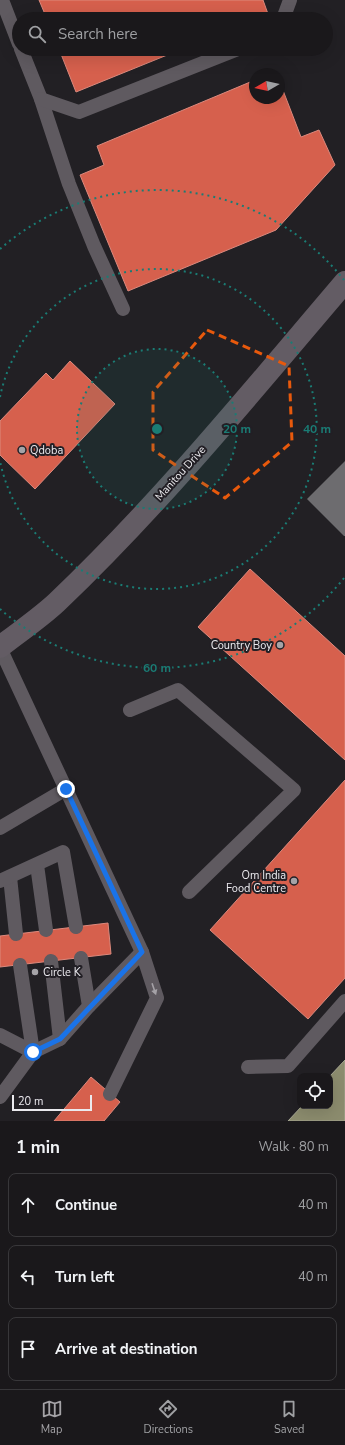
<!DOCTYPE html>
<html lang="en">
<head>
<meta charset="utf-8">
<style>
	body { margin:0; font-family:"Nunito Sans",sans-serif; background:#232124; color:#f1f3f6 }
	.controls { position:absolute; right:12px; bottom:12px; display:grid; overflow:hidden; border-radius:8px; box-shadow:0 4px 16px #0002 }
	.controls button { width:36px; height:36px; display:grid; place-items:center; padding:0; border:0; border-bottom:1px solid #38373a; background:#1a181b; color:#f1f3f6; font:20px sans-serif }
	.compass { position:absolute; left:249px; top:68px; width:36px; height:36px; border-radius:50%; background:#1a181b; box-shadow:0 4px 16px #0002; rotate:261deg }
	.scale { position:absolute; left:12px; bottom:10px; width:80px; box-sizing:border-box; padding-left:4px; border:2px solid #ebeaee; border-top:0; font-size:11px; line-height:14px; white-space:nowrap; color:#ebeaee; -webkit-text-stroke:3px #221f25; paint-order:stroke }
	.stop { position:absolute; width:12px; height:12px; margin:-9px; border:3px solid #1a73e8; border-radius:50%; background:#fff }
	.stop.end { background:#1a73e8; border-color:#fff; box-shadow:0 1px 4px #0008 }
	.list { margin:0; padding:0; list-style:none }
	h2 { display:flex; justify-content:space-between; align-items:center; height:52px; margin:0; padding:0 16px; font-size:17px }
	h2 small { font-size:13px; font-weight:400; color:#9fa0a3 }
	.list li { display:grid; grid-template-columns:26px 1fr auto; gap:12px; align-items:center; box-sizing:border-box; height:64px; margin:0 8px 8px; padding:0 8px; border:1px solid #38373a; border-radius:8px }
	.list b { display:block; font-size:15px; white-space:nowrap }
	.list em { font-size:13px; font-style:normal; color:#9fa0a3 }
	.icon { flex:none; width:22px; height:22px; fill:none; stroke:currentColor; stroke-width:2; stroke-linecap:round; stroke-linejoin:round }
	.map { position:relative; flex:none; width:345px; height:1121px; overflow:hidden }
	.search { position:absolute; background:#1a181b; box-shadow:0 4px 16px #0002; left:12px; right:12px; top:12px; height:44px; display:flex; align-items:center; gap:10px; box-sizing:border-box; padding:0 14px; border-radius:22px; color:#9fa0a3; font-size:15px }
	.sheet { height:268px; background:#1a181b }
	nav { display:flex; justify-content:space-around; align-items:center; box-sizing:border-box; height:56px; border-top:1px solid #38373a; background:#1a181b; font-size:11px; color:#9fa0a3 }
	nav a { display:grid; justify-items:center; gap:2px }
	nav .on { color:#a5a3a7 }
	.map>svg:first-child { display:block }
</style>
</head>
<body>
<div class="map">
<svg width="345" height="1121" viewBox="0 0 345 1121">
	<rect width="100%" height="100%" fill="#222024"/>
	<g fill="#d6604d" stroke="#dc897d">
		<polygon points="39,0 263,0 268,14 256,19 47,19"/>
		<polygon points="59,49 182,49 76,92"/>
		<polygon points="255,80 255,98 279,98 279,80 301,137 319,130 335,165 276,230 128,291 80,175 104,165 97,146"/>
		<polygon points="70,361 115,404 35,489 0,455 0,421 46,373 53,380"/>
		<polygon points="250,569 345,656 345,760 198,627"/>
		<polygon points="345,780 345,978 308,1019 210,930"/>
		<polygon points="108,923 111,954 0,967 0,936"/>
		<polygon points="91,1077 120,1102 104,1121 54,1121"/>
	</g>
	<polygon fill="#8c8c6e" stroke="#a8a894" points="345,1060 345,1121 288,1121 302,1106 330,1106 330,1076"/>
	<polygon fill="#6d6c6f" points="345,461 345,536 344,536 307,499"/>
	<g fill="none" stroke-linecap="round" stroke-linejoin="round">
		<g stroke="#5f5a60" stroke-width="14">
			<polyline points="2,0 19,44"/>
			<polyline points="283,19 290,0"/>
			<polyline points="21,49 41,99 69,184 94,246 123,309"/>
			<polyline points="41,99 79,112 238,49"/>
			<polyline points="0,648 142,952 157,998 110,1094"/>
			<polyline points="130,710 178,690 294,790 189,892"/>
			<polyline points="0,828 66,789"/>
			<polyline points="37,865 46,930"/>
			<polyline points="10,877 16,934"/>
			<polyline points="0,881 63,852 76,927"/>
			<polyline points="51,961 60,1039"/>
			<polyline points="89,1006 142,952"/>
			<polyline points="0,1035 33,1052 60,1039 89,1006 81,958"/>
			<polyline points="248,1067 288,1066 345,1001"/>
			<polyline points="0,1097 33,1052 20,965"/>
		</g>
		<path stroke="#635c64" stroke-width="22" d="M0,647C19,632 40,618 57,602C161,503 252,391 345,282"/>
	</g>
	<defs><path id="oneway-solid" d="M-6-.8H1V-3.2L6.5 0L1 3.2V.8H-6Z"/></defs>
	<use fill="#a5a2a7" href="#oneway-solid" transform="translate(154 989) rotate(71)"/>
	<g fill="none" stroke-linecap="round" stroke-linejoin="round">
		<polyline stroke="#1a73e8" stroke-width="5" points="33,1052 60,1039 142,952 66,789"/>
	</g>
	<path fill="none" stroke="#e8590c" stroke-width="3" stroke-dasharray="8 5" stroke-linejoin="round" d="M207,330L289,366L292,442L225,498L153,450V392Z"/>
	<circle cx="157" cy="429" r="80" fill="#1a7c74" fill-opacity=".12"/>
	<g fill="none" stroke="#1a7c74" stroke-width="2" stroke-dasharray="2 4">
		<circle cx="157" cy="429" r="80"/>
		<path d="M0 397A160 160 0 1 1 0 461"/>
		<path d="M344 578A239 239 0 0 1 0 609M0 249A239 239 0 0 1 344 280"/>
	</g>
	<g fill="#a5a3a7" stroke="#221f25" stroke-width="1.5">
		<circle cx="22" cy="450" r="4"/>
		<circle cx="280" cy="645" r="4"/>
		<circle cx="294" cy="881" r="4"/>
		<circle cx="35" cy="972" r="4"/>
	</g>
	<g text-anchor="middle" stroke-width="4" stroke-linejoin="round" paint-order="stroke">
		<g font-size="11" fill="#ebeaee" stroke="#221f25" text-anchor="start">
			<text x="30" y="454">Qdoba</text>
			<text x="272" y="649" text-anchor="end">Country Boy</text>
			<text x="286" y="879" text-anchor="end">Om India<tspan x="286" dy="13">Food Centre</tspan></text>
			<text x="43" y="976">Circle K</text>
		</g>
		<g font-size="11" fill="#ebeaee" stroke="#221f25">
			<text transform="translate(180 473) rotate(-48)" y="4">Manitou Drive</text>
		</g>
	</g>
	<circle cx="157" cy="429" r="6" fill="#1a7c74" stroke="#221f25" stroke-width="2"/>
	<g font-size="12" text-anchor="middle" font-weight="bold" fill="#1a7c74" stroke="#221f25" stroke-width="4" stroke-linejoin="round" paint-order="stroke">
		<text x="237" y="433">20 m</text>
		<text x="317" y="433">40 m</text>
		<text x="157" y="672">60 m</text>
	</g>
</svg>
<div class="controls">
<button><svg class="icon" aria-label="locate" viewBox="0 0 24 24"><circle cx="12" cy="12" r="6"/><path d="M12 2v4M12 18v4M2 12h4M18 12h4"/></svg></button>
</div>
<svg class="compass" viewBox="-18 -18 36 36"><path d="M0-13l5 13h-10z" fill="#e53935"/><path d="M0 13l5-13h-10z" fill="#9fa0a3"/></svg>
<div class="scale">20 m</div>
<div class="stop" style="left:33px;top:1052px"></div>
<div class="stop end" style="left:66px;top:789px"></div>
<div class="search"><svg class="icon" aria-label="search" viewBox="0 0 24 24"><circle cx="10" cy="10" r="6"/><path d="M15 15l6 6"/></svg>Search here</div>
</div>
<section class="sheet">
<h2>1 min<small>Walk · 80 m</small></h2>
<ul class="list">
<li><svg class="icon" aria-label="ahead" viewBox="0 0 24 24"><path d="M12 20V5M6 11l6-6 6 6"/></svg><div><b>Continue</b></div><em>40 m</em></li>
<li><svg class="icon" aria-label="left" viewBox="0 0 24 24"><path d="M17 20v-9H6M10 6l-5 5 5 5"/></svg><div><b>Turn left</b></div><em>40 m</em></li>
<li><svg class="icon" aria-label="arrive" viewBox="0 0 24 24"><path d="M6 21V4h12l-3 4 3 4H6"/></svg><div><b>Arrive at destination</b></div></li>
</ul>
</section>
<nav>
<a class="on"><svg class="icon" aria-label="map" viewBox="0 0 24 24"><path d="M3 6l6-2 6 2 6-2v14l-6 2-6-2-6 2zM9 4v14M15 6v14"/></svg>Map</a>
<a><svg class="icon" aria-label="directions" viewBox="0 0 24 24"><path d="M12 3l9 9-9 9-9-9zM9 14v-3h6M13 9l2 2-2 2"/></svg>Directions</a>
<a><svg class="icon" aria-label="saved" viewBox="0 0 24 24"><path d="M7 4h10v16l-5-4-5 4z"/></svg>Saved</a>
</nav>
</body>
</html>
